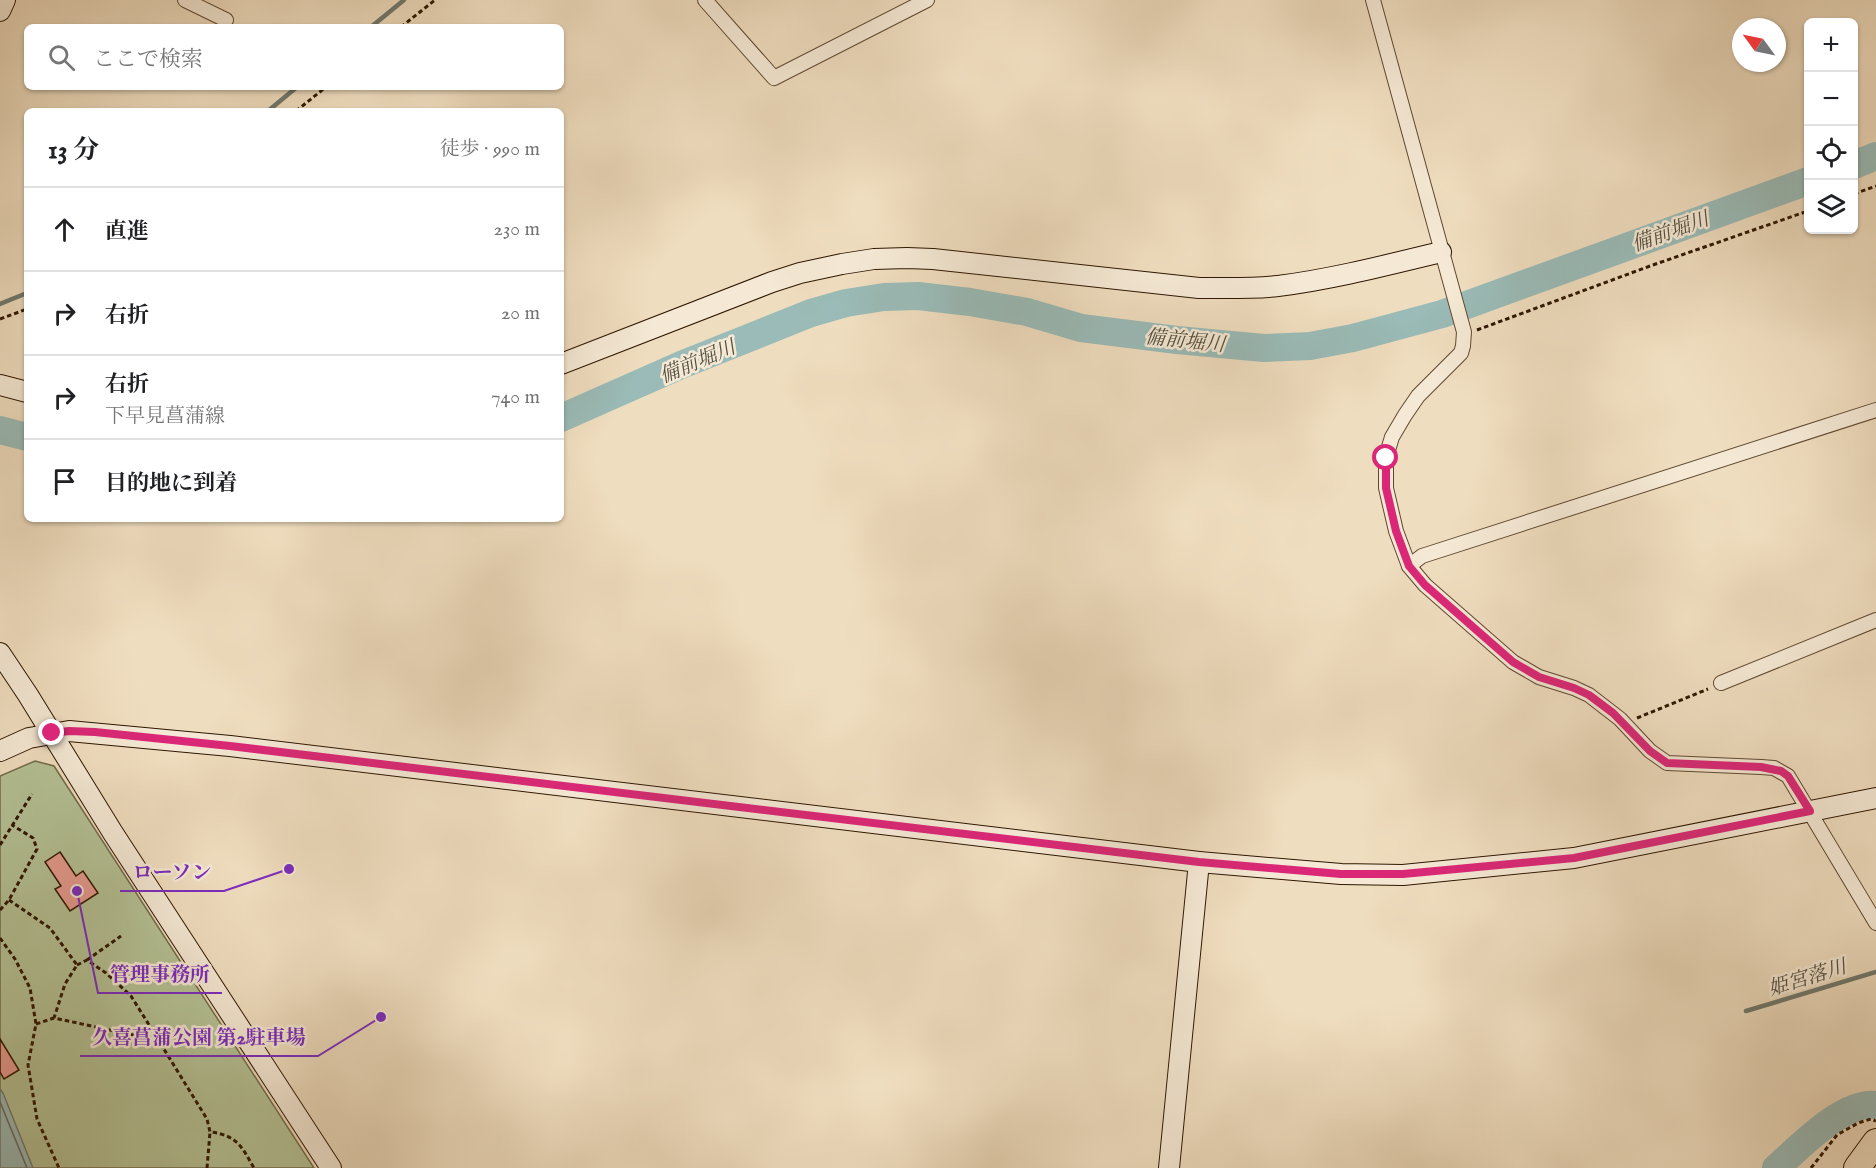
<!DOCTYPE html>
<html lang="ja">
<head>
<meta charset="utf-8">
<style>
	body { margin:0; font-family:"IM FELL English","Noto Serif JP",serif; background:#f6f6f6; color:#202124 }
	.controls { position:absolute; right:18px; top:18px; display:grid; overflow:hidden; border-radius:9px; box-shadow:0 2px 4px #0004 }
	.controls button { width:54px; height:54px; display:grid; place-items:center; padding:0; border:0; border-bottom:2px solid #e0e0e0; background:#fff; color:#202124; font:30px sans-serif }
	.compass { position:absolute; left:1732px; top:18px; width:54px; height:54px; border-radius:50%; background:#fff; box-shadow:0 2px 4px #0004; rotate:303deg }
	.stop { position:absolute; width:18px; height:18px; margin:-14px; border:4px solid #db2777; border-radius:50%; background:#fff }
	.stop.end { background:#db2777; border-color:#fff; box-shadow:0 2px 6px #0008 }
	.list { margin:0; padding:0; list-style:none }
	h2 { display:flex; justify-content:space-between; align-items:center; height:78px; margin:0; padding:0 24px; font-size:26px }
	h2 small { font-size:20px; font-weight:400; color:#757577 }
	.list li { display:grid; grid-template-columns:39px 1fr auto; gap:18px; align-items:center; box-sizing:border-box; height:84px; padding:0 24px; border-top:2px solid #e0e0e0 }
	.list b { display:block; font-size:22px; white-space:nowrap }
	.list p { margin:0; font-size:20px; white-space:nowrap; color:#757577 }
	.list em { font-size:20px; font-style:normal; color:#757577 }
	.icon { flex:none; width:33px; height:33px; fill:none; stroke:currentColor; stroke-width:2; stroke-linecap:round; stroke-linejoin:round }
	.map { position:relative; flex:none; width:1876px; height:1168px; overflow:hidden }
	.search { position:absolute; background:#fff; box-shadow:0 2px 4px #0004; left:24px; top:24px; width:540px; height:66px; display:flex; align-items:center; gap:15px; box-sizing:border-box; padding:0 21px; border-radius:9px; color:#757577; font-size:22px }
	.panel { position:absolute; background:#fff; box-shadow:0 2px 4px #0004; left:24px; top:108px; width:540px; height:414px; border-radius:9px }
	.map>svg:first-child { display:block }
</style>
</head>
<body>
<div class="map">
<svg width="1876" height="1168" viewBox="0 0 1876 1168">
	<rect width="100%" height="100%" fill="#efddbf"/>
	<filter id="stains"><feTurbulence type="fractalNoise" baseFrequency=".00333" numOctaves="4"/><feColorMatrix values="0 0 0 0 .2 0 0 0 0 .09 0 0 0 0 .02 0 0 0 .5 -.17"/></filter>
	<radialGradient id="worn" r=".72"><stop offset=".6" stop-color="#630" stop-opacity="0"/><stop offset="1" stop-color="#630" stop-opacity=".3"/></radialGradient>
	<polygon fill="#b4c296" stroke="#726c4c" stroke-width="1.5" points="35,761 54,766 314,1168 0,1168 0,776"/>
	<polygon fill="#9abbb7" stroke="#6f796e" stroke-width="1.5" points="0,1089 3,1093 33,1168 0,1168"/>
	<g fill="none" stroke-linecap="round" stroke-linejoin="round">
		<polyline stroke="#64685c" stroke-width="1.5" points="0,1102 27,1168"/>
		<g stroke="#6f796e" stroke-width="4.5">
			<polyline points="371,27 404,0"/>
			<polyline points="268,111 297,87"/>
			<polyline points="0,304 27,293"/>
			<polyline points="1746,1011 1876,972"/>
		</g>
		<g stroke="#9abbb7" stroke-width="28">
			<polyline points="1854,165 1876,156"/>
			<polyline points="561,418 681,365 811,313 846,303 884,297 918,296 970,302 1027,312 1081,328 1177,340 1264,348 1310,346 1353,338 1442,314 1808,181"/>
			<polyline points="0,430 27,437"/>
			<path d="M1776,1168C1800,1147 1843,1101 1876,1105"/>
		</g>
	</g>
	<g fill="#e79c91" stroke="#2f1601" stroke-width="1.5">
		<polygon points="60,852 76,876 83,871 98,893 70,911 55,889 61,886 45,862"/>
		<polygon points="0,1039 19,1070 4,1079 0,1072"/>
	</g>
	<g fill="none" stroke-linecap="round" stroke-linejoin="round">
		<g stroke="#5f4830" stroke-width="16">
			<g id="street">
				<polyline points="185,0 226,20"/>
				<polyline points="705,0 774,78 927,0"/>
				<polyline points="1373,0 1464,332 1463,346 1461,353 1418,396 1405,415 1392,437 1386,457 1386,488 1396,531 1409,566 1425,585 1513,662 1539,677 1574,688 1589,695 1620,719 1650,751 1667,763 1761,767 1774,768 1788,776 1876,923"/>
				<polyline points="1409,566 1422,556 1876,410"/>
				<polyline points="1721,683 1876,620"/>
			</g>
		</g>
		<g stroke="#2f1601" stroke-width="22">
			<g id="secondary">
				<polyline points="0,11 5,0"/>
				<path d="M561,364L772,282L800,273L842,264L874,259L907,258L933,259L1199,288C1225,288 1252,289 1278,286C1333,279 1387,265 1441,252"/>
				<polyline points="0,385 27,392"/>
				<polyline points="0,653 28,695 113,833 331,1168"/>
				<polyline points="0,751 29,738 69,731 230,746 1199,862 1341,874 1403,875 1574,858 1876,798"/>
				<polyline points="1169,1168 1199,862"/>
			</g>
		</g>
		<g stroke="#2f1601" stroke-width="28">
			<polyline id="highway" points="1857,1168 1876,1142"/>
		</g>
		<g stroke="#2f1601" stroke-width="3" stroke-dasharray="4.5 3" stroke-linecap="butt">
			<polyline points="401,27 435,0"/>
			<polyline points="296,111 326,87"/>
			<polyline points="1854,194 1876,186"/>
			<polyline points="0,319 27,309"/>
			<polyline points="1477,330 1650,266 1808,211"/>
			<polyline points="1637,718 1708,689"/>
			<polyline points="0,845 32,794"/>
			<polyline points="9,900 50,928 77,965 65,984 54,1018"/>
			<polyline points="0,910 9,900 37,849 33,838 12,825"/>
			<polyline points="0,938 15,959 30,988 36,1024 28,1065 37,1119 59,1168"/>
			<polyline points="87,960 121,936"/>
			<polyline points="77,965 87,960 106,973 131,996 161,1044"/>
			<path d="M36,1024L54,1018L138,1036L162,1046L207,1119L210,1132C237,1135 242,1147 254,1168"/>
			<polyline points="207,1168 210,1132"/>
			<polyline points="1811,1168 1837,1135 1858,1123 1871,1119 1876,1121"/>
		</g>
		<use href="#street" stroke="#f5e9d5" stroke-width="14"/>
		<use href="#secondary" stroke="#f5e9d5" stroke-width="20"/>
		<use href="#highway" stroke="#efddbf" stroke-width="26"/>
	</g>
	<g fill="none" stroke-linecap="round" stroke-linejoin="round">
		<polyline stroke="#db2777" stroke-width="8" points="52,733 69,731 95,732 230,746 1199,862 1341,874 1403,874 1574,858 1810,811 1788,776 1781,771 1761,767 1667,763 1650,751 1613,713 1589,695 1574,688 1539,677 1513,662 1425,585 1409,566 1396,531 1386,488 1386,458"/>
	</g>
	<g text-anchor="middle" stroke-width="5" stroke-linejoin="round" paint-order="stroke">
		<g font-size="20" font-style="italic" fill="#545041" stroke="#f5e9d5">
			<text transform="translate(1670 231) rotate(-20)" y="7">備前堀川</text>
			<text transform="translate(1185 340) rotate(6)" y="7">備前堀川</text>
			<text transform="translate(697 361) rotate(-23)" y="7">備前堀川</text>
			<text transform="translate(1807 977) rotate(-17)" y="7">姫宮落川</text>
		</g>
	</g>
	<path fill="none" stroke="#7b2cbf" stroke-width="2" d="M289 869L224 891H120M77 891L98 993H222M381 1017L318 1056H80"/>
	<g fill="#7b2cbf" stroke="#f5e9d5" stroke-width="2">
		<circle cx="289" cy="869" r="6"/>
		<circle cx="77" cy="891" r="6"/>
		<circle cx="381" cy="1017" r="6"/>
	</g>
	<g font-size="20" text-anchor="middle" font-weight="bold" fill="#7b2cbf" stroke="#f5e9d5" stroke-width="5" stroke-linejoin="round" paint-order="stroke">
		<text x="172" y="879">ローソン</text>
		<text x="160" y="981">管理事務所</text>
		<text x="199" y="1044">久喜菖蒲公園 第2駐車場</text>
	</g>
	<rect width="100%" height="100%" filter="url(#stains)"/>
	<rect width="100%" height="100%" fill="url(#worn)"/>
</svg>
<div class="controls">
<button>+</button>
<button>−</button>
<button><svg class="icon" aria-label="locate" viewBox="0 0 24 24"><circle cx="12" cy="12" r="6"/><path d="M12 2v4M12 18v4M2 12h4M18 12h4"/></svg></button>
<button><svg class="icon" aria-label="layers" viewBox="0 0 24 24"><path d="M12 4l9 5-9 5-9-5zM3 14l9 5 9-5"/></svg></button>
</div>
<svg class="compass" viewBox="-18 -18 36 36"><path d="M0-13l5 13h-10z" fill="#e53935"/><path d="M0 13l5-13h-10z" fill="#757577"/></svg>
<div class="stop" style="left:1386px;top:458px"></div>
<div class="stop end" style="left:52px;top:733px"></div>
<div class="search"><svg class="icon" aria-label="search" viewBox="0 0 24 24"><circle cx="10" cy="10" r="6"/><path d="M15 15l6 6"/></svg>ここで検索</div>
<section class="panel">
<h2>13 分<small>徒歩 · 990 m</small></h2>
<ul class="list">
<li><svg class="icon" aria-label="ahead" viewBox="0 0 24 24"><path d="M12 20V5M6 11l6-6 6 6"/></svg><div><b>直進</b></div><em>230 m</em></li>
<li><svg class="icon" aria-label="right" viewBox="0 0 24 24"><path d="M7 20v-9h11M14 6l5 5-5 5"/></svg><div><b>右折</b></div><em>20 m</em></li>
<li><svg class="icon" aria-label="right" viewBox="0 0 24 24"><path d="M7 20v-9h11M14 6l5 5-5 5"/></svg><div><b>右折</b><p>下早見菖蒲線</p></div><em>740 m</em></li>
<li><svg class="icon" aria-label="arrive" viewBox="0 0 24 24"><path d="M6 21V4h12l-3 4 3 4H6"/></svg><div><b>目的地に到着</b></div></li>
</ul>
</section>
</div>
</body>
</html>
